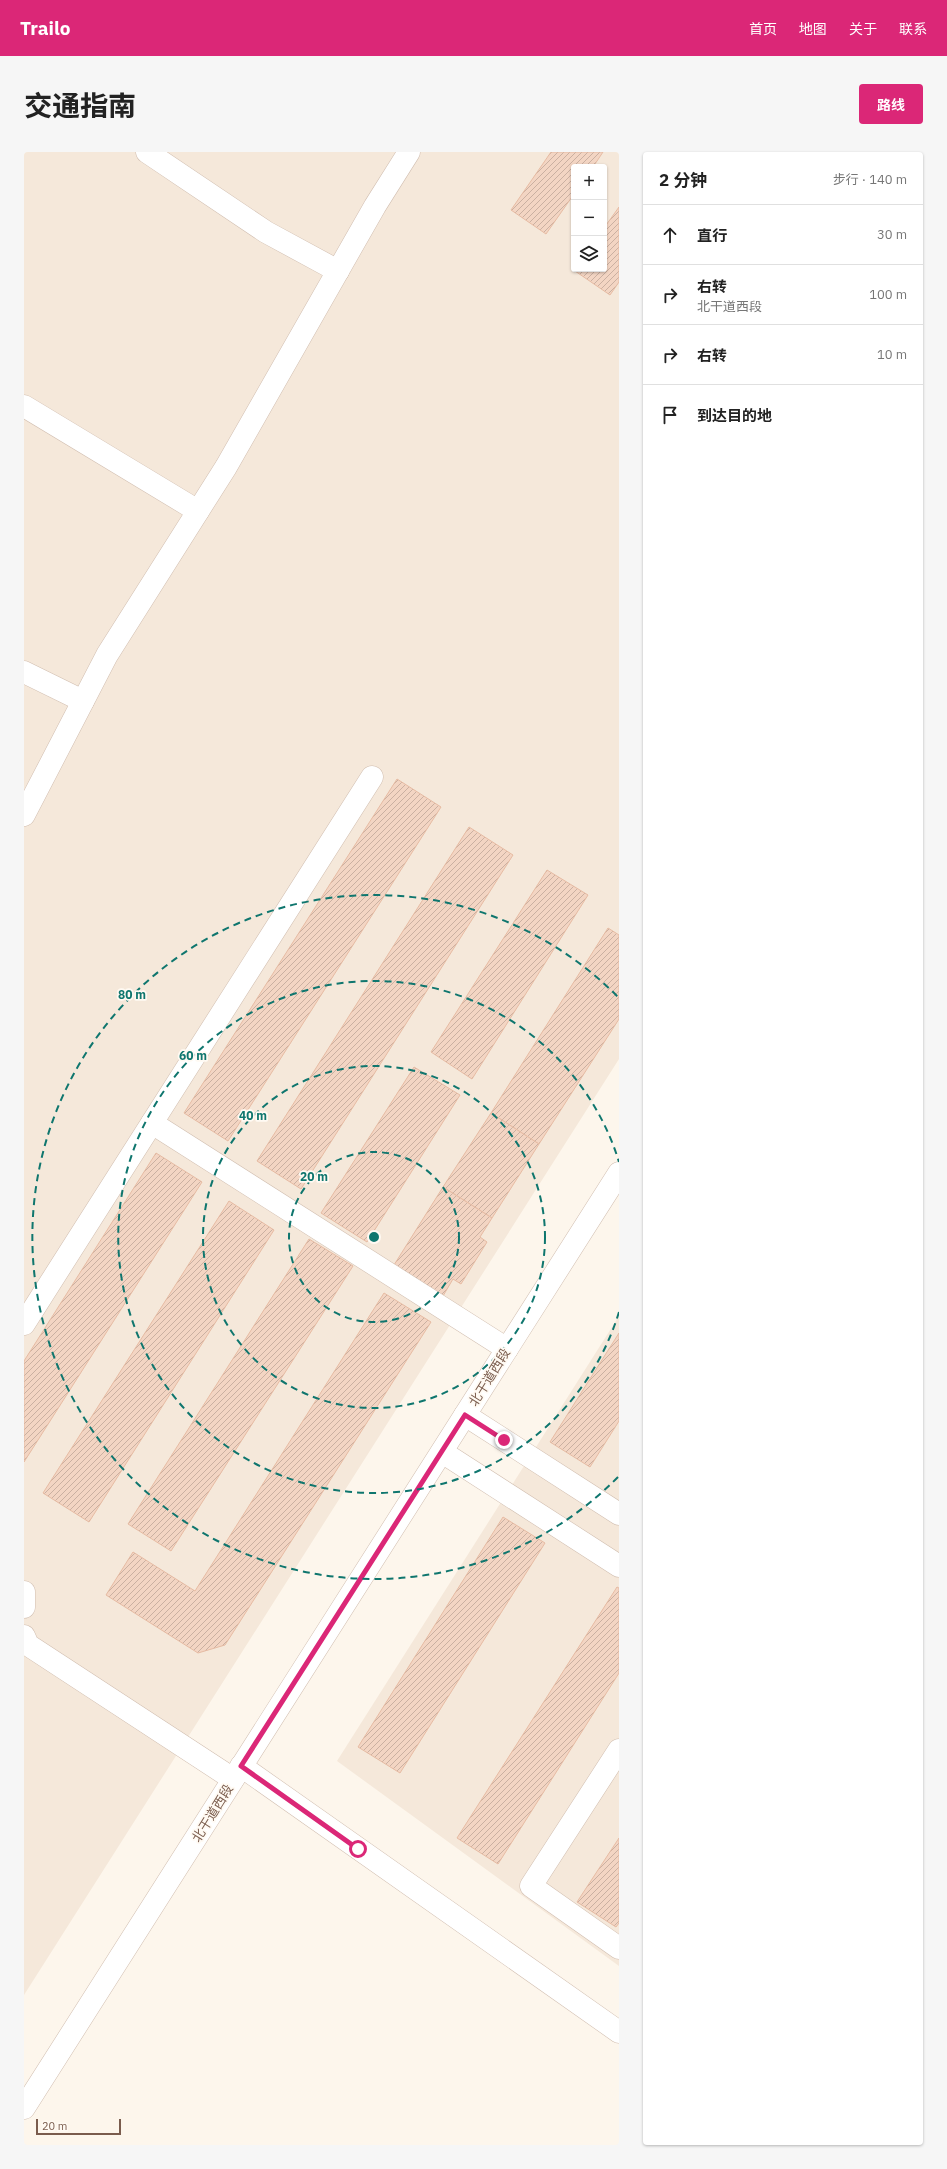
<!DOCTYPE html>
<html lang="zh">
<head>
<meta charset="utf-8">
<style>
	body { margin:0; font-family:"IBM Plex Sans","Noto Sans SC",sans-serif; background:#f6f6f6; color:#222 }
	.controls { position:absolute; right:12px; top:12px; display:grid; overflow:hidden; border-radius:4px; box-shadow:0 1px 3px #0004 }
	.controls button { width:36px; height:36px; display:grid; place-items:center; padding:0; border:0; border-bottom:1px solid #e0e0e0; background:#fff; color:#222; font:20px sans-serif }
	.scale { position:absolute; left:12px; bottom:10px; width:85px; box-sizing:border-box; padding-left:4px; border:2px solid #7a5c4d; border-top:0; font-size:11px; line-height:14px; white-space:nowrap; color:#7a5c4d; -webkit-text-stroke:3px #fffaf3; paint-order:stroke }
	.stop { position:absolute; width:12px; height:12px; margin:-9px; border:3px solid #db2777; border-radius:50%; background:#fff }
	.stop.end { background:#db2777; border-color:#fff; box-shadow:0 1px 4px #0008 }
	.list { margin:0; padding:0; list-style:none }
	h2 { display:flex; justify-content:space-between; align-items:center; height:52px; margin:0; padding:0 16px; font-size:17px }
	h2 small { font-size:13px; font-weight:400; color:#767676 }
	.list li { display:grid; grid-template-columns:26px 1fr auto; gap:12px; align-items:center; box-sizing:border-box; height:60px; padding:0 16px; border-top:1px solid #e0e0e0 }
	.list b { display:block; font-size:15px; white-space:nowrap }
	.list p { margin:0; font-size:13px; white-space:nowrap; color:#767676 }
	.list em { font-size:13px; font-style:normal; color:#767676 }
	.icon { flex:none; width:22px; height:22px; fill:none; stroke:currentColor; stroke-width:2; stroke-linecap:round; stroke-linejoin:round }
	.map { position:relative; flex:none; width:595px; height:1993px; overflow:hidden; border-radius:4px }
	header { display:flex; align-items:center; gap:24px; box-sizing:border-box; height:56px; padding:0 20px; background:#db2777; color:#fff }
	header strong { font-size:19px }
	nav { display:flex; gap:22px; margin-inline-start:auto; font-size:14px }
	.intro { display:flex; align-items:center; justify-content:space-between; box-sizing:border-box; height:96px; padding:0 24px }
	h1 { margin:0; font-size:28px }
	.button { padding:10px 18px; border-radius:4px; background:#db2777; color:#fff; font-size:14px; font-weight:700 }
	main { display:flex; gap:24px; padding:0 24px }
	aside { flex:1; background:#fff; border-radius:4px; box-shadow:0 1px 3px #0004 }
	.map>svg:first-child { display:block }
</style>
</head>
<body>
<header>
<strong>Trailo</strong>
<nav><a>首页</a><a>地图</a><a>关于</a><a>联系</a></nav>
</header>
<div class="intro"><h1>交通指南</h1><a class="button">路线</a></div>
<main>
<div class="map">
<svg width="595" height="1993" viewBox="0 0 595 1993">
	<defs>
		<pattern id="building-hatch" width="6" height="6" patternUnits="userSpaceOnUse"><rect width="6" height="6" fill="#f3d5c3"/><path d="M-1 1l2-2M0 6l6-6M5 7l2-2" fill="none" stroke="#cab0a1"/></pattern>
	</defs>
	<rect width="100%" height="100%" fill="#fdf6ec"/>
	<g fill="#f5e8da" fill-rule="evenodd">
		<path d="M0,0H595V907L0,1843ZM550,15H580V117H550Z"/>
		<polygon points="595,1164 595,1814 313,1609"/>
	</g>
	<g fill="url(#building-hatch)" stroke="#e6bba3">
		<polygon points="527,0 579,0 569,15 550,15 550,42 522,82 487,58"/>
		<polygon points="595,55 595,130 586,143 551,119 552,117 580,117 580,76"/>
		<polygon points="373,627 417,655 204,989 160,961"/>
		<polygon points="445,675 489,703 277,1037 233,1009"/>
		<polygon points="523,718 564,743 448,927 407,900"/>
		<polygon points="584,776 595,783 595,867 515,992 467,961"/>
		<polygon points="390,915 436,943 343,1090 297,1061"/>
		<polygon points="467,961 515,992 468,1066 419,1035"/>
		<polygon points="132,1001 178,1030 0,1310 0,1209"/>
		<polygon points="419,1035 468,1066 456,1085 463,1090 437,1132 429,1127 419,1144 370,1113"/>
		<polygon points="205,1049 250,1078 65,1370 19,1341"/>
		<polygon points="285,1087 329,1114 147,1399 104,1372"/>
		<polygon points="360,1141 407,1170 201,1493 174,1501 82,1443 109,1400 171,1439"/>
		<polygon points="595,1181 595,1269 566,1315 526,1290"/>
		<polygon points="479,1365 521,1391 376,1621 334,1595"/>
		<polygon points="593,1435 595,1436 595,1521 474,1712 433,1686"/>
		<polygon points="595,1686 595,1771 592,1775 553,1750"/>
	</g>
	<g fill="none" stroke-linecap="round" stroke-linejoin="round">
		<g stroke="#d1beb0" stroke-width="23">
			<g id="minor">
				<polyline points="123,0 242,80 314,119"/>
				<polyline points="0,254 174,359"/>
				<polyline points="0,520 59,549"/>
				<polyline points="0,663 83,503 202,315 351,54 385,0"/>
				<polyline points="128,971 483,1197"/>
				<polyline points="0,1172 348,625"/>
				<polyline points="441,1263 595,1362"/>
				<polyline points="418,1300 595,1414"/>
				<polyline points="0,1440 0,1455"/>
				<polyline points="0,1484 4,1493 209,1627"/>
				<polyline points="595,1598 507,1734 595,1796"/>
				<polyline points="217,1614 595,1880"/>
				<polyline points="0,1956 595,1021"/>
			</g>
		</g>
		<use href="#minor" stroke="#fff" stroke-width="22"/>
	</g>
	<g fill="none" stroke-linecap="round" stroke-linejoin="round">
		<polyline stroke="#db2777" stroke-width="5" points="334,1697 217,1614 441,1263 480,1288"/>
	</g>
	<g fill="none" stroke="#0f766e" stroke-width="2" stroke-dasharray="7 5">
		<circle cx="350" cy="1085" r="85"/>
		<circle cx="350" cy="1085" r="171"/>
		<path d="M595 1160A256 256 0 1 1 595 1010"/>
		<path d="M594 1325A342 342 0 1 1 594 845"/>
	</g>
	<g text-anchor="middle" stroke-width="3.5" stroke-linejoin="round" paint-order="stroke">
		<g font-size="13" fill="#7a5c4d" stroke="#fffaf3">
			<text transform="translate(465 1225) rotate(-58)" y="5">北干道西段</text>
			<text transform="translate(188 1661) rotate(-58)" y="5">北干道西段</text>
		</g>
	</g>
	<circle cx="350" cy="1085" r="6" fill="#0f766e" stroke="#fffaf3" stroke-width="2"/>
	<g font-size="12" text-anchor="middle" font-weight="bold" fill="#0f766e" stroke="#fffaf3" stroke-width="3.5" stroke-linejoin="round" paint-order="stroke">
		<text x="108" y="847">80 m</text>
		<text x="169" y="908">60 m</text>
		<text x="229" y="968">40 m</text>
		<text x="290" y="1029">20 m</text>
	</g>
</svg>
<div class="controls">
<button>+</button>
<button>−</button>
<button><svg class="icon" aria-label="layers" viewBox="0 0 24 24"><path d="M12 4l9 5-9 5-9-5zM3 14l9 5 9-5"/></svg></button>
</div>
<div class="scale">20 m</div>
<div class="stop" style="left:334px;top:1697px"></div>
<div class="stop end" style="left:480px;top:1288px"></div>
</div>
<aside>
<h2>2 分钟<small>步行 · 140 m</small></h2>
<ul class="list">
<li><svg class="icon" aria-label="ahead" viewBox="0 0 24 24"><path d="M12 20V5M6 11l6-6 6 6"/></svg><div><b>直行</b></div><em>30 m</em></li>
<li><svg class="icon" aria-label="right" viewBox="0 0 24 24"><path d="M7 20v-9h11M14 6l5 5-5 5"/></svg><div><b>右转</b><p>北干道西段</p></div><em>100 m</em></li>
<li><svg class="icon" aria-label="right" viewBox="0 0 24 24"><path d="M7 20v-9h11M14 6l5 5-5 5"/></svg><div><b>右转</b></div><em>10 m</em></li>
<li><svg class="icon" aria-label="arrive" viewBox="0 0 24 24"><path d="M6 21V4h12l-3 4 3 4H6"/></svg><div><b>到达目的地</b></div></li>
</ul>
</aside>
</main>
</body>
</html>
